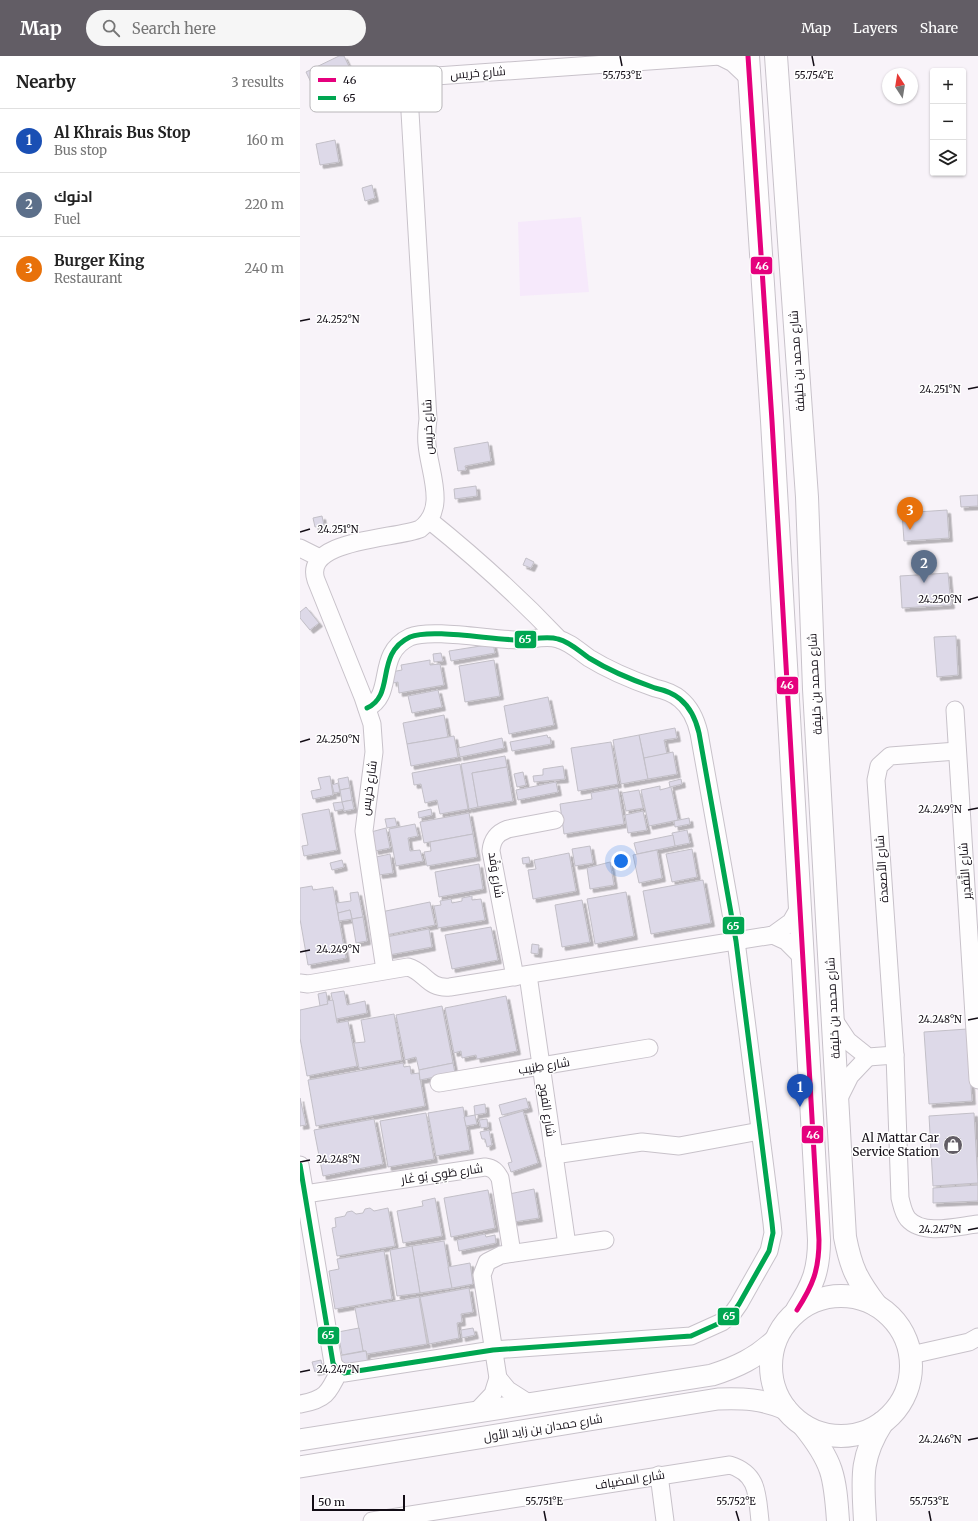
<!DOCTYPE html>
<html lang="en">
<head>
<meta charset="utf-8">
<style>
	body { margin:0; font-family:Merriweather,Cairo,serif; background:#f6f6f6; color:#222 }
	.controls { position:absolute; right:12px; top:12px; display:grid; overflow:hidden; border-radius:4px; box-shadow:0 1px 3px #0004 }
	.controls button { width:36px; height:36px; display:grid; place-items:center; padding:0; border:0; border-bottom:1px solid #e0e0e0; background:#fff; color:#222; font:20px sans-serif }
	.compass { position:absolute; left:582px; top:12px; width:36px; height:36px; border-radius:50%; background:#fff; box-shadow:0 1px 3px #0004; rotate:348deg }
	.scale { position:absolute; left:12px; bottom:10px; width:93px; box-sizing:border-box; padding-left:4px; border:2px solid #120c15; border-top:0; font-size:11px; line-height:14px; white-space:nowrap; color:#120c15; -webkit-text-stroke:3px #fff; paint-order:stroke }
	.you { position:absolute; left:321px; top:805px; width:14px; height:14px; margin:-10px; border:3px solid #fff; border-radius:50%; background:#1a73e8; box-shadow:0 0 0 6px #1a73e833 }
	.badge { display:grid; place-items:center; width:26px; height:26px; border-radius:50%; background:#625d65; color:#fff; font-size:13px; font-weight:700 }
	.pin { position:absolute; translate:-50% -33px; filter:drop-shadow(0 1px 2px #0008) }
	.pin::after { content:''; position:absolute; top:21px; width:14px; height:12px; background:inherit; clip-path:polygon(0 0,100% 0,50% 100%) }
	.list { margin:0; padding:0; list-style:none }
	h2 { display:flex; justify-content:space-between; align-items:center; height:52px; margin:0; padding:0 16px; font-size:17px }
	h2 small { font-size:13px; font-weight:400; color:#767676 }
	.list li { display:grid; grid-template-columns:26px 1fr auto; gap:12px; align-items:center; box-sizing:border-box; height:64px; padding:0 16px; border-top:1px solid #e0e0e0 }
	.list b { display:block; font-size:15px; white-space:nowrap }
	.list p { margin:0; font-size:13px; white-space:nowrap; color:#767676 }
	.list em { font-size:13px; font-style:normal; color:#767676 }
	.icon { flex:none; width:22px; height:22px; fill:none; stroke:currentColor; stroke-width:2; stroke-linecap:round; stroke-linejoin:round }
	.map { position:relative; flex:none; width:678px; height:1465px; overflow:hidden }
	header { display:flex; align-items:center; gap:24px; box-sizing:border-box; height:56px; padding:0 20px; background:#625d65; color:#fff }
	header strong { font-size:19px }
	nav { display:flex; gap:22px; margin-inline-start:auto; font-size:14px }
	.search { width:280px; height:36px; background:#f6f6f6; display:flex; align-items:center; gap:10px; box-sizing:border-box; padding:0 14px; border-radius:22px; color:#767676; font-size:15px }
	main { display:flex }
	aside { flex:1; background:#fff }
	.map>svg:first-child { display:block }
</style>
</head>
<body>
<header>
<strong>Map</strong>
<div class="search"><svg class="icon" aria-label="search" viewBox="0 0 24 24"><circle cx="10" cy="10" r="6"/><path d="M15 15l6 6"/></svg>Search here</div>
<nav><a>Map</a><a>Layers</a><a>Share</a></nav>
</header>
<main>
<aside>
<h2>Nearby<small>3 results</small></h2>
<ul class="list">
<li><span class="badge" style="background:#1a4fb4">1</span><div><b>Al Khrais Bus Stop</b><p>Bus stop</p></div><em>160 m</em></li>
<li><span class="badge" style="background:#5c6f8a">2</span><div><b>ادنوك</b><p>Fuel</p></div><em>220 m</em></li>
<li><span class="badge" style="background:#e8710a">3</span><div><b>Burger King</b><p>Restaurant</p></div><em>240 m</em></li>
</ul>
</aside>
<div class="map">
<svg width="678" height="1465" viewBox="0 0 678 1465">
	<defs>
		<filter id="shadow"><feDropShadow dx="3.5" dy="3.5" stdDeviation="0" flood-color="#0004"/></filter>
	</defs>
	<rect width="100%" height="100%" fill="#f8f3f9"/>
	<polygon fill="#f6e9fb" points="281,161 289,236 220,240 218,166"/>
	<g fill="#ddd9e8" stroke="#c2bfc7" filter="url(#shadow)">
		<polygon points="39,0 44,0 56,25 19,43 6,16"/>
		<polygon points="35,84 39,106 20,109 16,88"/>
		<polygon points="72,129 75,142 65,145 62,132"/>
		<polygon points="188,386 191,405 165,410 166,414 158,415 154,392"/>
		<polygon points="176,430 177,440 155,443 154,433"/>
		<polygon points="678,439 678,450 661,451 660,440"/>
		<polygon points="647,454 649,482 604,485 602,457"/>
		<polygon points="22,460 24,469 15,471 13,462"/>
		<polygon points="226,502 234,506 231,512 223,509"/>
		<polygon points="648,517 651,549 602,552 600,520"/>
		<polygon points="6,551 19,567 10,574 0,562 0,556"/>
		<polygon points="656,580 658,619 637,621 634,581"/>
		<polygon points="193,588 195,597 151,605 149,595"/>
		<polygon points="141,597 143,605 134,606 133,598"/>
		<polygon points="130,604 130,609 140,608 144,629 99,637 98,626 93,627 91,616 102,614 101,609"/>
		<polygon points="194,604 200,640 165,646 159,610"/>
		<polygon points="138,634 142,651 112,657 108,640"/>
		<polygon points="248,641 254,669 209,678 204,650"/>
		<polygon points="144,659 148,681 107,688 103,667"/>
		<polygon points="375,672 377,682 364,684 367,698 344,702 339,679"/>
		<polygon points="247,679 248,682 250,681 251,688 212,695 210,686"/>
		<polygon points="339,679 348,723 321,728 313,684"/>
		<polygon points="154,680 158,701 111,710 107,688"/>
		<polygon points="202,682 204,692 160,701 158,692"/>
		<polygon points="311,686 318,728 278,735 271,692"/>
		<polygon points="373,696 377,718 348,723 344,702"/>
		<polygon points="205,700 207,711 172,717 178,751 169,753 161,708"/>
		<polygon points="160,708 168,753 140,758 137,744 125,747 121,728 114,729 112,717"/>
		<polygon points="263,710 265,723 234,726 233,720 243,719 243,713"/>
		<polygon points="207,711 213,745 178,751 172,717"/>
		<polygon points="223,716 226,729 217,731 214,718"/>
		<polygon points="30,720 33,739 13,743 11,735 21,733 18,722"/>
		<polygon points="48,721 50,732 40,734 38,723"/>
		<polygon points="381,723 382,728 370,731 369,726"/>
		<polygon points="256,726 258,736 218,744 216,734"/>
		<polygon points="38,727 40,736 34,737 32,729"/>
		<polygon points="360,730 360,734 371,731 378,764 349,770 341,734"/>
		<polygon points="50,732 52,744 42,746 40,734"/>
		<polygon points="318,732 324,768 264,778 260,748 292,743 291,737"/>
		<polygon points="339,734 343,752 326,755 322,737"/>
		<polygon points="52,744 54,753 44,755 42,746"/>
		<polygon points="42,746 44,753 35,755 33,747"/>
		<polygon points="29,753 37,794 4,800 2,790 8,789 2,758"/>
		<polygon points="131,753 132,759 119,762 118,756"/>
		<polygon points="343,755 347,774 328,777 325,759"/>
		<polygon points="169,757 173,778 124,787 120,766"/>
		<polygon points="95,762 97,770 87,772 85,763"/>
		<polygon points="389,762 390,768 375,771 374,765"/>
		<polygon points="115,768 118,780 108,782 110,795 120,794 123,805 96,810 89,773"/>
		<polygon points="86,772 90,792 75,795 71,776"/>
		<polygon points="387,774 390,787 375,790 372,777"/>
		<polygon points="173,778 177,801 127,810 124,796 131,795 130,786"/>
		<polygon points="373,779 375,790 337,798 334,787"/>
		<polygon points="290,790 293,807 275,810 272,793"/>
		<polygon points="392,793 397,821 372,826 366,798"/>
		<polygon points="357,794 362,822 339,827 333,799"/>
		<polygon points="269,797 276,835 233,843 228,814 236,813 234,804"/>
		<polygon points="90,798 93,817 79,819 76,801"/>
		<polygon points="229,801 230,807 223,808 222,802"/>
		<polygon points="42,804 44,811 32,814 30,807"/>
		<polygon points="310,806 314,829 290,833 287,812"/>
		<polygon points="179,808 183,833 139,841 135,816"/>
		<polygon points="403,824 411,867 351,878 343,835"/>
		<polygon points="12,830 13,834 33,831 46,902 8,909 0,863 0,832"/>
		<polygon points="58,836 63,861 52,863 50,854 38,857 36,847 51,845 50,837"/>
		<polygon points="326,836 334,880 295,888 287,843"/>
		<polygon points="172,840 172,844 181,843 185,864 138,872 134,850 141,849 140,845 151,843 152,847 162,845 162,842"/>
		<polygon points="282,844 290,886 262,891 255,849"/>
		<polygon points="130,846 135,869 86,879 81,856"/>
		<polygon points="50,854 52,863 39,865 38,857"/>
		<polygon points="63,861 67,885 56,887 52,863"/>
		<polygon points="191,871 198,904 152,913 145,879"/>
		<polygon points="129,873 132,891 89,899 86,881"/>
		<polygon points="232,888 239,889 238,898 231,897"/>
		<polygon points="44,935 47,949 65,945 67,957 36,963 31,937"/>
		<polygon points="26,936 28,948 20,950 18,938"/>
		<polygon points="206,940 217,995 177,1003 176,999 162,1002 161,995 154,997 145,952"/>
		<polygon points="33,944 37,967 48,965 57,1010 7,1020 0,982 0,954 28,948 27,945"/>
		<polygon points="142,950 153,1007 119,1014 116,1001 105,1004 96,959"/>
		<polygon points="94,958 102,1004 59,1012 54,987 65,986 61,964"/>
		<polygon points="667,973 672,1045 629,1048 624,976"/>
		<polygon points="103,1007 104,1011 110,1010 111,1018 119,1017 125,1050 16,1070 8,1024"/>
		<polygon points="153,1007 155,1017 120,1024 119,1014"/>
		<polygon points="0,1042 6,1069 0,1070"/>
		<polygon points="226,1042 229,1052 202,1059 199,1049"/>
		<polygon points="185,1048 186,1057 175,1059 174,1050"/>
		<polygon points="163,1051 170,1094 136,1100 128,1057"/>
		<polygon points="223,1055 238,1107 211,1116 208,1107 212,1106 199,1062"/>
		<polygon points="126,1057 134,1103 88,1111 80,1065"/>
		<polygon points="674,1057 678,1127 633,1130 629,1060"/>
		<polygon points="175,1059 177,1068 166,1070 164,1061"/>
		<polygon points="74,1063 83,1108 23,1120 14,1074"/>
		<polygon points="187,1063 188,1071 181,1072 179,1064"/>
		<polygon points="189,1074 192,1089 187,1091 185,1083 182,1083 180,1076"/>
		<polygon points="678,1129 678,1145 633,1147 633,1132"/>
		<polygon points="234,1133 239,1162 214,1166 209,1138"/>
		<polygon points="188,1134 195,1172 151,1181 144,1142"/>
		<polygon points="135,1142 142,1180 103,1187 97,1155 123,1150 122,1145"/>
		<polygon points="70,1152 74,1155 88,1152 95,1190 37,1200 32,1172 36,1171 35,1162 45,1160 47,1156 52,1155 56,1158 63,1157 65,1153"/>
		<polygon points="185,1178 186,1181 195,1179 196,1187 159,1195 157,1184"/>
		<polygon points="144,1185 152,1232 120,1237 112,1190"/>
		<polygon points="112,1190 120,1237 97,1240 90,1194"/>
		<polygon points="84,1195 92,1243 35,1253 29,1215 39,1213 37,1203"/>
		<polygon points="170,1207 173,1228 152,1232 148,1211"/>
		<polygon points="169,1232 173,1256 161,1258 162,1266 157,1267 159,1282 129,1288 120,1241"/>
		<polygon points="119,1241 127,1288 67,1298 66,1295 63,1295 55,1252"/>
		<polygon points="59,1272 63,1295 42,1299 38,1276"/>
		<polygon points="173,1272 175,1279 162,1282 161,1274"/>
		<polygon points="66,1295 68,1308 41,1312 38,1300"/>
		<polygon points="21,1304 23,1314 15,1316 12,1306"/>
	</g>
	<g fill="none" stroke-linecap="round" stroke-linejoin="round">
		<g stroke="#c8c2ca" stroke-width="19">
			<g id="minor">
				<polyline points="419,0 433,7 450,23"/>
				<path d="M129,464C175,501 219,541 259,583"/>
				<polyline points="0,492 20,502"/>
				<polyline points="655,654 678,1024"/>
				<path d="M657,695L590,700L579,710L576,724L595,999L600,1142C602,1149 603,1157 608,1163C623,1180 658,1170 678,1168"/>
				<polyline points="473,879 486,885 502,901"/>
				<path d="M85,914L64,775L74,696L72,668L63,641L16,524C2,483 96,483 120,473C148,453 129,416 127,388C126,380 127,372 128,363L108,22L420,0"/>
				<polyline points="228,919 267,1189"/>
				<path d="M215,921L191,795C192,783 197,777 208,773L255,764"/>
				<path d="M0,927L8,928L108,911C126,916 127,933 150,931L473,879L491,866L499,852"/>
				<polyline points="534,964 548,985 568,1001 595,999"/>
				<polyline points="139,1027 349,992"/>
				<polyline points="538,1044 550,1020 568,1001"/>
				<polyline points="254,1099 342,1086 379,1090 460,1075"/>
				<path d="M0,1109L33,1307L36,1312L44,1317L193,1294L391,1280L422,1266L432,1258L439,1248L469,1195L473,1177L472,1167L436,885L399,677C396,664 391,652 380,643C373,637 364,634 355,632C332,624 310,615 289,602C279,595 270,586 258,583C246,579 231,584 219,584C192,584 131,572 110,581C74,598 96,639 67,652"/>
				<path d="M5,1138L185,1111C193,1112 196,1115 200,1122L212,1197"/>
				<polyline points="611,1299 669,1286 678,1281"/>
				<polyline points="198,1322 208,1334 230,1348"/>
				<path d="M0,1348C25,1344 29,1337 39,1315"/>
				<polyline points="176,1356 193,1338 198,1322 182,1219 187,1206 201,1199 305,1184"/>
				<polyline points="359,1419 365,1465"/>
				<path d="M72,1465L430,1409C459,1418 457,1440 460,1465"/>
			</g>
		</g>
		<g stroke="#c8c2ca" stroke-width="23">
			<g id="major">
				<path d="M0,1384L412,1319C437,1311 456,1302 475,1284"/>
				<path d="M0,1411L418,1343C443,1342 463,1343 486,1353"/>
			</g>
		</g>
		<g stroke="#c8c2ca" stroke-width="24">
			<g id="highway">
				<path d="M448,0L472,365L519,1184C519,1214 513,1229 497,1254"/>
				<path d="M476,0L507,441L514,633L545,1181C551,1212 557,1224 576,1249"/>
				<circle cx="541" cy="1310" r="70"/>
				<path d="M504,1370C533,1406 535,1420 538,1465"/>
				<path d="M565,1465C563,1424 559,1403 582,1367"/>
			</g>
		</g>
		<use href="#minor" stroke="#fefdfe" stroke-width="17"/>
		<use href="#major" stroke="#fefdfe" stroke-width="21"/>
		<use href="#highway" stroke="#fefdfe" stroke-width="22"/>
		<g stroke="#fff" stroke-width="8">
			<path id="bus-1" d="M448,0L472,365L519,1184C519,1214 513,1229 497,1254"/>
		</g>
		<g stroke="#fff" stroke-width="8">
			<path id="bus-2" d="M0,1109L33,1307L36,1312L44,1317L193,1294L391,1280L422,1266L432,1258L439,1248L469,1195L473,1177L472,1167L436,885L399,677C396,664 391,652 380,643C373,637 364,634 355,632C332,624 310,615 289,602C279,595 270,586 258,583C246,579 231,584 219,584C192,584 131,572 110,581C74,598 96,639 67,652"/>
		</g>
		<use href="#bus-1" stroke="#e5007d" stroke-width="5"/>
		<use href="#bus-2" stroke="#00a651" stroke-width="5"/>
	</g>
	<path fill="none" stroke="#120c15" stroke-width="1.5" d="M320,0L322,10M512,0L514,10M0,265L10,263M668,333L678,331M0,476L10,473M668,544L678,541M0,686L10,683M668,754L678,752M0,896L10,894M668,964L678,962M0,1106L10,1104M668,1174L678,1172M0,1316L10,1314M668,1384L678,1382M244,1455L246,1465M436,1455L439,1465M629,1455L631,1465"/>
	<defs>
		<g id="shop-disc" transform="scale(1)"><circle r="9.5" fill="#625d65" stroke="#fff"/><path d="M-5-2.5h2.3a2.7 3.5 0 0 1 5.4 0H5L5.5 6h-11ZM-1.5-2.5h3a1.5 2.3 0 0 0-3 0Z" fill="#fff"/></g>
	</defs>
	<g fill-rule="evenodd">
		<use href="#shop-disc" x="653" y="1089"/>
	</g>
	<g text-anchor="middle" stroke-width="3" stroke-linejoin="round" paint-order="stroke">
		<g font-size="12" fill="#120c15" stroke="#fff">
			<text transform="translate(178 17) rotate(-4)" y="4">شارع خريس</text>
			<text transform="translate(497 305) rotate(-94)" y="4">شارع محمد بن خليفة</text>
			<text transform="translate(128 371) rotate(-92)" y="4">شارع خريس</text>
			<text transform="translate(515 628) rotate(-93)" y="4">شارع محمد بن خليفة</text>
			<text transform="translate(69 732) rotate(-82)" y="4">شارع خريس</text>
			<text transform="translate(582 813) rotate(-94)" y="4">شارع الأصعدة</text>
			<text transform="translate(665 815) rotate(-94)" y="4">شارع التَّقدِير</text>
			<text transform="translate(196 819) rotate(81)" y="4">شارع وَفْد</text>
			<text transform="translate(533 952) rotate(-93)" y="4">شارع محمد بن خليفة</text>
			<text transform="translate(244 1010) rotate(-9)" y="4">شارع طِنِيب</text>
			<text transform="translate(247 1054) rotate(82)" y="4">شارع الفوج</text>
			<text transform="translate(142 1118) rotate(-8)" y="4">شارع طَوِي بُو غَار</text>
			<text transform="translate(243 1372) rotate(-9)" y="4">شارع حمدان بن زايد الأول</text>
			<text transform="translate(330 1424) rotate(-9)" y="4">شارع المضياف</text>
		</g>
		<g font-size="12" fill="#120c15" stroke="#fff" text-anchor="end">
			<text x="639" y="1086">Al Mattar Car<tspan x="639" dy="14">Service Station</tspan></text>
		</g>
	</g>
	<rect x="10" y="10" width="132" height="46" rx="6" fill="#fff" stroke="#b8b6b9" stroke-width="1"/>
	<rect x="18" y="22" width="18" height="4" fill="#e5007d"/>
	<rect x="18" y="40" width="18" height="4" fill="#00a651"/>
	<g font-size="11" fill="#120c15">
		<text x="43" y="28">46</text>
		<text x="43" y="46">65</text>
	</g>
	<g font-size="10" text-anchor="middle" fill="#120c15" stroke="#fff" stroke-width="3" stroke-linejoin="round" paint-order="stroke">
		<text x="322" y="23">55.753°E</text>
		<text x="514" y="23">55.754°E</text>
		<text x="38" y="267">24.252°N</text>
		<text x="640" y="337">24.251°N</text>
		<text x="38" y="477">24.251°N</text>
		<text x="640" y="547">24.250°N</text>
		<text x="38" y="687">24.250°N</text>
		<text x="640" y="757">24.249°N</text>
		<text x="38" y="897">24.249°N</text>
		<text x="640" y="967">24.248°N</text>
		<text x="38" y="1107">24.248°N</text>
		<text x="640" y="1177">24.247°N</text>
		<text x="38" y="1317">24.247°N</text>
		<text x="640" y="1387">24.246°N</text>
		<text x="244" y="1449">55.751°E</text>
		<text x="436" y="1449">55.752°E</text>
		<text x="629" y="1449">55.753°E</text>
	</g>
	<g stroke="#fff" stroke-width="1.5">
		<rect x="450" y="200" width="23" height="19" rx="4" fill="#e5007d"/>
		<rect x="214" y="574" width="23" height="19" rx="4" fill="#00a651"/>
		<rect x="476" y="620" width="23" height="19" rx="4" fill="#e5007d"/>
		<rect x="422" y="860" width="23" height="19" rx="4" fill="#00a651"/>
		<rect x="501" y="1069" width="23" height="19" rx="4" fill="#e5007d"/>
		<rect x="417" y="1251" width="23" height="19" rx="4" fill="#00a651"/>
		<rect x="17" y="1270" width="23" height="19" rx="4" fill="#00a651"/>
	</g>
	<g font-size="11" text-anchor="middle" font-weight="bold" fill="#fff">
		<text x="462" y="214">46</text>
		<text x="225" y="587">65</text>
		<text x="487" y="633">46</text>
		<text x="433" y="874">65</text>
		<text x="513" y="1083">46</text>
		<text x="429" y="1264">65</text>
		<text x="28" y="1283">65</text>
	</g>
</svg>
<div class="controls">
<button>+</button>
<button>−</button>
<button><svg class="icon" aria-label="layers" viewBox="0 0 24 24"><path d="M12 4l9 5-9 5-9-5zM3 14l9 5 9-5"/></svg></button>
</div>
<svg class="compass" viewBox="-18 -18 36 36"><path d="M0-13l5 13h-10z" fill="#e53935"/><path d="M0 13l5-13h-10z" fill="#767676"/></svg>
<div class="scale">50 m</div>
<div class="you"></div>
<div class="pin badge" style="left:500px;top:1051px;background:#1a4fb4">1</div>
<div class="pin badge" style="left:624px;top:527px;background:#5c6f8a">2</div>
<div class="pin badge" style="left:610px;top:474px;background:#e8710a">3</div>
</div>
</main>
</body>
</html>
